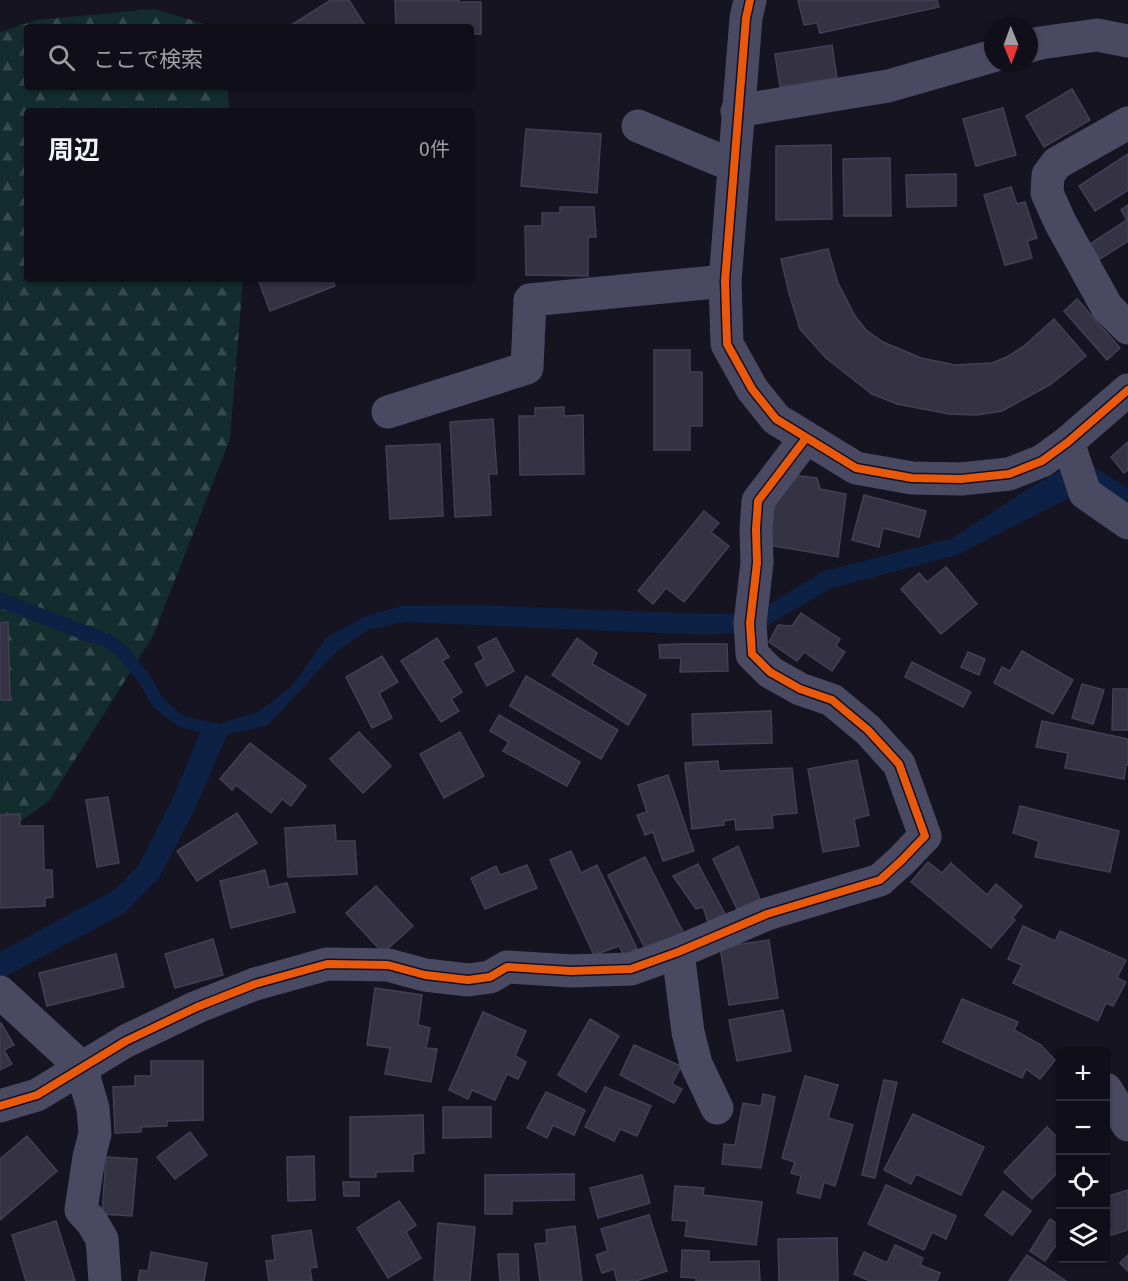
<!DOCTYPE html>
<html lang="ja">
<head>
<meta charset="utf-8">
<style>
	body { margin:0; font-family:"Fira Sans","Noto Sans JP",sans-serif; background:#1e1d26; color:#f1f3f6 }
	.controls { position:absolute; right:18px; bottom:18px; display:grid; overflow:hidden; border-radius:6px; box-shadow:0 2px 4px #0004 }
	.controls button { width:54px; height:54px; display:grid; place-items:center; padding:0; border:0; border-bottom:2px solid #302f38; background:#100f19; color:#f1f3f6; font:30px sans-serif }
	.compass { position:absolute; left:984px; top:18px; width:54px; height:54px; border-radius:50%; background:#100f19; box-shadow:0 2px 4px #0004; rotate:179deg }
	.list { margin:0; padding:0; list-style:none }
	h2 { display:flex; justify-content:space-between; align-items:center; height:78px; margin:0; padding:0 24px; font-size:26px }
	h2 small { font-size:20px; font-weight:400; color:#9c9ca2 }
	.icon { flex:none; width:33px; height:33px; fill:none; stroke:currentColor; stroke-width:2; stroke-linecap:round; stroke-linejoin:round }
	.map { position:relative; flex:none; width:1128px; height:1281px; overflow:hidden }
	.search { position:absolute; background:#100f19; box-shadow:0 2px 4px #0004; left:24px; top:24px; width:450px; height:66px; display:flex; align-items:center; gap:15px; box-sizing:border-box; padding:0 21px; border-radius:6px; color:#9c9ca2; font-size:22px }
	.panel { position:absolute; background:#100f19; box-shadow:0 2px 4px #0004; left:24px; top:108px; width:450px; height:174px; border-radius:6px }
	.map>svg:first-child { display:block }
</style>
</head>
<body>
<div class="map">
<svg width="1128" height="1281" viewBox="0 0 1128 1281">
	<defs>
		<pattern id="forest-firs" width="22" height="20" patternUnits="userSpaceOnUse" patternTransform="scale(1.5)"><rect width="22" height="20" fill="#132c2d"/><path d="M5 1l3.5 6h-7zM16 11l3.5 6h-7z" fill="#354a4c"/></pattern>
	</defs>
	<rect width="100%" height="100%" fill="#161421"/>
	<polygon fill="url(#forest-firs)" points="154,9 215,27 27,27 27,87 227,87 230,111 27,111 27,279 243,279 230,439 153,636 49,801 0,836 0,32 37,20"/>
	<polygon fill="#0d2144" points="1088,463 1128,488 1128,513 1071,497 957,555 832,588 758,631 708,635 405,622 368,630 337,651 268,725 227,735 196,807 159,878 125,913 0,979 0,952 116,889 138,866 174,796 200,732 179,727 153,707 137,680 117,656 102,645 83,640 0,608 0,592 112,635 128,648 150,675 163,698 183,716 219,724 258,712 291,687 326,638 363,617 401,606 477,605 707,614 755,613 824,571 951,539 1026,490 1066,467"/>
	<g fill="#343243" stroke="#433f54" stroke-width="1.5">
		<polygon points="331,0 349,0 366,27 288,27"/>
		<polygon points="395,0 459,0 459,2 481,2 481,34 471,34 471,27 396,27"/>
		<polygon points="798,0 937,0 939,7 820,33 817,23 804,25"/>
		<polygon points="832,45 837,78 780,87 775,54"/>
		<polygon points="1072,89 1090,120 1044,147 1026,116"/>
		<polygon points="1003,108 1016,155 976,166 963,119"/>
		<polygon points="526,129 601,134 597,193 521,186"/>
		<polygon points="831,145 832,219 776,220 776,146"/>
		<polygon points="1128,154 1128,190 1095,211 1079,186"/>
		<polygon points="890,158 891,216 844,216 843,159"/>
		<polygon points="956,174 956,206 907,207 906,175"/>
		<polygon points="1011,187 1017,204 1025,202 1037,238 1027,241 1032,258 1005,265 984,195"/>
		<polygon points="1128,205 1128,241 1100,259 1090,244 1127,220 1121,210"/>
		<polygon points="560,207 594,207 596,237 588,237 588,276 526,275 525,226 542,226 542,213 560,213"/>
		<polygon points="828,249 838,283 855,316 866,330 883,342 921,358 955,365 992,363 1007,357 1024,346 1054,319 1086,356 1051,384 1002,411 977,415 949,414 897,404 872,394 826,358 800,329 789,293 781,259"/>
		<polygon points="258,279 333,279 335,286 270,311"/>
		<polygon points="1077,299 1120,348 1107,360 1064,311"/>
		<polygon points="654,350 690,350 690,372 702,372 702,426 690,426 690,450 654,450"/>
		<polygon points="564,407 564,416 583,415 584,474 520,475 519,416 535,416 535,408"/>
		<polygon points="493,419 497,474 489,474 491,515 455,517 450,422"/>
		<polygon points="1128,442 1128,470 1124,473 1111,457"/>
		<polygon points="440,444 443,516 390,519 386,446"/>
		<polygon points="791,475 817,478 820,489 846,494 838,557 768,545 779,485"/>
		<polygon points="864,495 926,511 919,537 883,528 879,547 852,540"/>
		<polygon points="704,511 719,523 711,532 729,546 684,602 666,588 653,604 638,591"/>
		<polygon points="946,567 977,604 941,634 901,589 919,573 927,582"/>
		<polygon points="801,613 840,639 836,646 845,652 832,671 804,652 797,661 769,642 778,625 792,626"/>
		<polygon points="8,622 10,700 0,700 0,623"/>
		<polygon points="437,638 449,657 442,661 462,692 451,699 459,711 441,722 401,661"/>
		<polygon points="496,638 514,671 487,686 475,664 484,659 478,647"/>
		<polygon points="577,638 597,653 592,664 646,695 628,725 552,675"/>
		<polygon points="680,644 727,644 728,671 680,672 681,658 660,658 659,645"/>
		<polygon points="1022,651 1073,680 1053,714 994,683 1002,667 1010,671"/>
		<polygon points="968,652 985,659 979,675 961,667"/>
		<polygon points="382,656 398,682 379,693 392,718 372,728 346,677"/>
		<polygon points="912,662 971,692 963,707 905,677"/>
		<polygon points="526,676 618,730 601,759 510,706"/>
		<polygon points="1082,684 1104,690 1093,724 1072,718"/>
		<polygon points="1113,689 1128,689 1128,730 1112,730"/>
		<polygon points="771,711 772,743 693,745 692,714"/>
		<polygon points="499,715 580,762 567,786 503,751 509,742 490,731"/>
		<polygon points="1042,721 1128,739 1128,765 1126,765 1124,779 1065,768 1068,753 1036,747"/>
		<polygon points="359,732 391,766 363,793 330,759"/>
		<polygon points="460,732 484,776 444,798 420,754"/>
		<polygon points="250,743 306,786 291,806 282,799 271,813 236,785 232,790 220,779"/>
		<polygon points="857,760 869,815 854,819 859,846 823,852 808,769"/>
		<polygon points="718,761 719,771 792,768 797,813 772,815 773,828 736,830 735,819 724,821 724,825 692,829 685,763"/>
		<polygon points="668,775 694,851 663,861 653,832 645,835 637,815 647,812 638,785"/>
		<polygon points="108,797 119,863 97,867 86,800"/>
		<polygon points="1020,806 1119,831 1110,872 1035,857 1039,841 1013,833"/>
		<polygon points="237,813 257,843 197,881 177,851"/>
		<polygon points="20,814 20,826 43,826 44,870 52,870 53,897 45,898 45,906 0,908 0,815"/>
		<polygon points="335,825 336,841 355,841 357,874 288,877 285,828"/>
		<polygon points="738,846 760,899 737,909 713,859"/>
		<polygon points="571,851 581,873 597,865 637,949 624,955 619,946 594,955 550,860"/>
		<polygon points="645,857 684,934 647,952 608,875"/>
		<polygon points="928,862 942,873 951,863 987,895 996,884 1022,906 1012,918 1015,920 991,948 911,882"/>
		<polygon points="698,864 725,914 708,922 703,907 696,909 673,876"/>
		<polygon points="527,865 537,888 485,909 471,878 496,866 500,875"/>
		<polygon points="265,870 269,887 287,883 295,912 231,928 220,881"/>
		<polygon points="376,886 413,926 383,953 346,913"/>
		<polygon points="1023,926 1055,941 1060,931 1126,960 1117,978 1126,982 1113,1006 1106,1003 1098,1021 1013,983 1022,965 1008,959"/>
		<polygon points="213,939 223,975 175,988 165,954"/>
		<polygon points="769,940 778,998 729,1005 720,947"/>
		<polygon points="116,954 124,987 47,1006 39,973"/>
		<polygon points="375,988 422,995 418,1025 430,1028 426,1048 437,1049 431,1082 385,1074 390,1048 367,1045"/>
		<polygon points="962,999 1018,1022 1014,1030 1041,1045 1055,1060 1040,1079 1026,1069 1022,1078 943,1042"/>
		<polygon points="783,1010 791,1051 737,1061 729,1020"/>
		<polygon points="483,1012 526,1031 515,1056 526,1062 518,1079 507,1074 495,1100 472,1090 468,1099 449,1090"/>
		<polygon points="590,1019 619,1036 586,1092 558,1075"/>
		<polygon points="0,1023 1,1023 14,1045 4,1050 12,1064 0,1070"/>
		<polygon points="634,1045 681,1066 672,1084 682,1089 674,1103 620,1075"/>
		<polygon points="151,1061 203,1061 203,1120 167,1121 167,1126 141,1127 141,1132 115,1133 113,1087 135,1086 135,1076 151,1076"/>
		<polygon points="805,1076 838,1085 828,1118 853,1125 835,1186 824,1182 820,1198 797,1193 801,1176 791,1173 795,1162 782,1158"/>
		<polygon points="884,1080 897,1082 875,1178 862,1175"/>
		<polygon points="605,1087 651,1106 637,1136 620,1129 614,1141 585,1127"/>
		<polygon points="546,1092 585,1110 574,1135 553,1125 547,1138 527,1128"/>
		<polygon points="763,1094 775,1097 761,1168 722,1164 724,1144 735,1145 743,1103 761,1106"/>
		<polygon points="443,1107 491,1107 491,1137 443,1138"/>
		<polygon points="913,1114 984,1147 961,1195 916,1174 911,1184 884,1170"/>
		<polygon points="423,1115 424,1153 413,1154 413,1171 376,1172 376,1177 350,1177 350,1117"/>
		<polygon points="1047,1127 1060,1140 1060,1170 1032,1199 1004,1172"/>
		<polygon points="190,1132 207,1155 175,1179 157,1157"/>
		<polygon points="27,1136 57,1171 0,1220 0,1159"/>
		<polygon points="314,1156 315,1200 288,1201 287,1157"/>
		<polygon points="106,1157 137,1159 132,1216 102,1214"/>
		<polygon points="574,1174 574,1200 512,1201 512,1214 485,1214 485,1175"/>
		<polygon points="642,1175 650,1203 598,1218 590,1188"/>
		<polygon points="343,1182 359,1182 359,1196 344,1196"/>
		<polygon points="886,1185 956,1216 946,1239 932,1232 924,1250 868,1224"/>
		<polygon points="675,1186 704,1188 703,1195 762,1202 756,1245 685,1236 687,1221 672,1220"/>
		<polygon points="1128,1190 1128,1230 1111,1235 1106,1218 1106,1197"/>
		<polygon points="1003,1191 1031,1211 1012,1235 985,1215"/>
		<polygon points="399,1201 416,1225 406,1232 421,1258 388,1278 357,1228"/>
		<polygon points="649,1215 667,1271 636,1281 617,1281 614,1269 602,1273 596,1255 608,1251 601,1229"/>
		<polygon points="1050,1219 1060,1226 1060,1239 1045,1261 1030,1251"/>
		<polygon points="56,1221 75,1281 26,1281 12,1235"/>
		<polygon points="438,1223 475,1227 470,1281 434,1281"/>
		<polygon points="575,1226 582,1281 540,1281 535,1244 547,1243 546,1230"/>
		<polygon points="311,1230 317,1267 310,1268 312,1281 269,1281 266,1261 275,1260 272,1236"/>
		<polygon points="837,1238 838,1281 779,1281 778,1239"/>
		<polygon points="895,1245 923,1258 920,1265 940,1273 937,1281 870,1281 854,1274 864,1252 887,1263"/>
		<polygon points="682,1250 709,1251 709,1262 759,1261 760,1281 696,1281 696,1278 681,1277"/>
		<polygon points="151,1252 207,1263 204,1281 138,1281 140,1270 148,1271"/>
		<polygon points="498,1254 518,1254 519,1281 500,1281"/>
		<polygon points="1027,1255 1066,1281 1009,1281"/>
		<polygon points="1128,1255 1128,1271 1120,1263"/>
	</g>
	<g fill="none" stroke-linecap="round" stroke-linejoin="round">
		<g stroke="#4a4962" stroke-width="33">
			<polyline points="750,0 746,18 725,281 727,344 752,389 776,419 856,468 912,478 961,479 1009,474 1042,461 1068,442 1128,390"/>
			<polyline points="1029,46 1040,43 1097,35 1128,41"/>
			<polyline points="737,111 888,86 993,56"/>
			<polyline points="1128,123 1057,163 1048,175 1047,193 1060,222 1107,307 1128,328"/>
			<polyline points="638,126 734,166"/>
			<polyline points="388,412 527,368 530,300 725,281"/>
			<polyline points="1068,442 1085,493 1128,523"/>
			<polyline points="678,952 688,1032 696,1064 717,1108"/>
			<polyline points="0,992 81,1067 93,1108 95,1134 89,1157 81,1210 92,1222 102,1239 105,1281"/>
			<polyline points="1106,1089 1128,1125"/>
			<polyline points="0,1106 37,1095 126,1041 197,1007 255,984 327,964 388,965 425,975 468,980 490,977 507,967 571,971 631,969 678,952 767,914 880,880 901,861 925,836 899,764 868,730 832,700 800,689 770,672 752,654 750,623 757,563 756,529 758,501 806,438"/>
		</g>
		<g stroke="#130f26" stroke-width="11">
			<g id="cycleway">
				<polyline points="750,0 746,18 725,281 727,344 752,389 776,419 856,468 912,478 961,479 1009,474 1042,461 1068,442 1128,390"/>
				<polyline points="0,1106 37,1095 126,1041 197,1007 255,984 327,964 388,965 425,975 468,980 490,977 507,967 571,971 631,969 678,952 767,914 880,880 901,861 925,836 899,764 868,730 832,700 800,689 770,672 752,654 750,623 757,563 756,529 758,501 806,438"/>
			</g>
		</g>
		<use href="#cycleway" stroke="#e8590c" stroke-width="8"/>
	</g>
</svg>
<div class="controls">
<button>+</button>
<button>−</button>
<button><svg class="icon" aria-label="locate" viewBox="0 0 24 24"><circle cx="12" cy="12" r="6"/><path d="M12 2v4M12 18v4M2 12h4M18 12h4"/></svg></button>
<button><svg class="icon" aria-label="layers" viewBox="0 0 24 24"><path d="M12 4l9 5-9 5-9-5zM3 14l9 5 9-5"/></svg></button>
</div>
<svg class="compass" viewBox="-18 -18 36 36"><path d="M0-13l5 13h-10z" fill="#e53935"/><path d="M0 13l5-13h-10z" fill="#9c9ca2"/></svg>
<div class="search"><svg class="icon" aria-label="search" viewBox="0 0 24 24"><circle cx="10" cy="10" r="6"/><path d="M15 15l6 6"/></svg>ここで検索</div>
<section class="panel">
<h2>周辺<small>0件</small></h2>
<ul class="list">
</ul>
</section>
</div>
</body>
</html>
